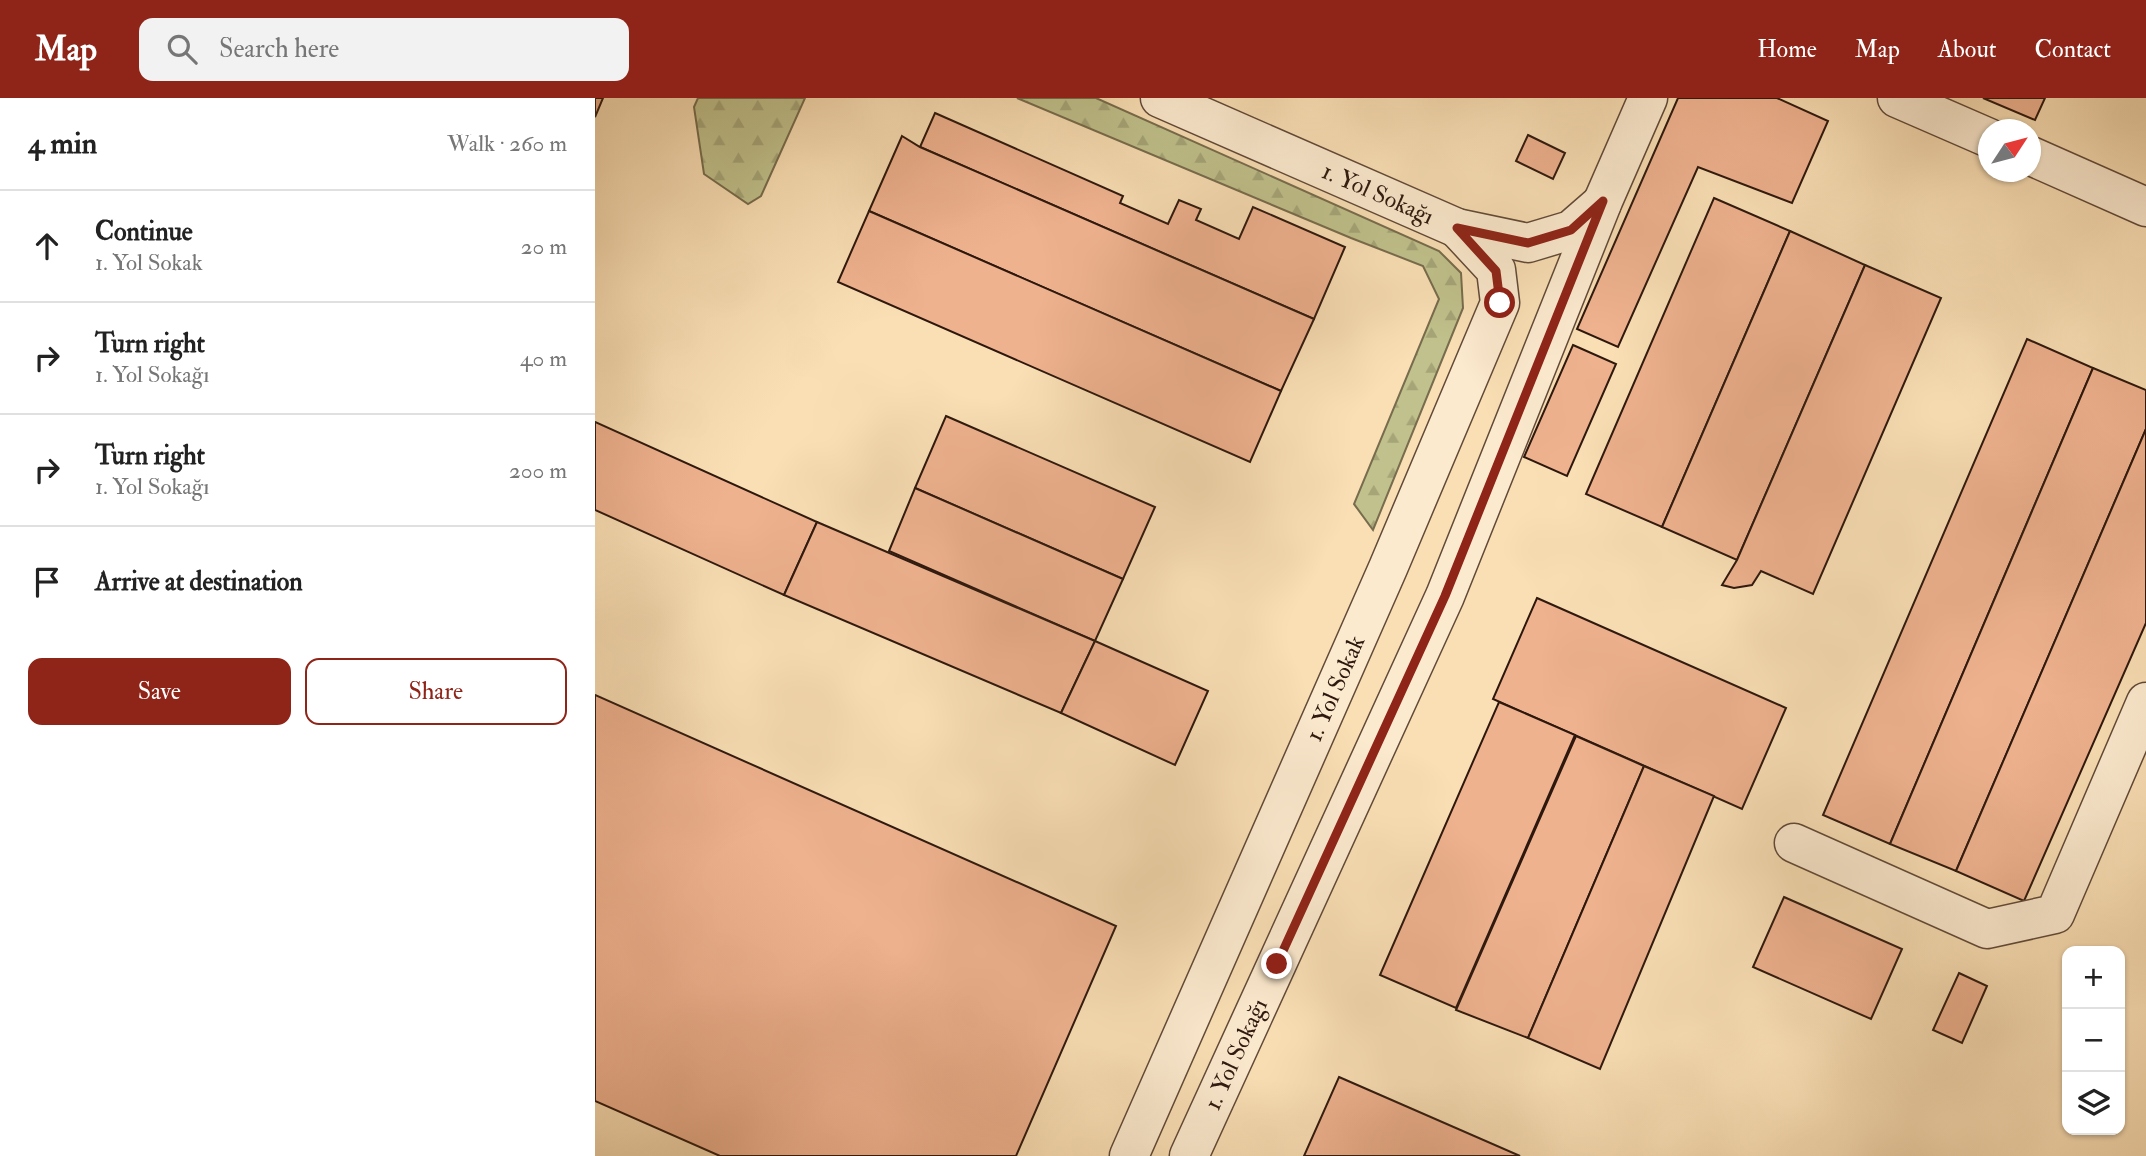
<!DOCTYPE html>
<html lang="en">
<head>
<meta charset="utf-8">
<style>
	body { margin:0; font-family:"IM FELL Double Pica",serif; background:#f2f2f2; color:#222 }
	.controls { position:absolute; right:21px; bottom:21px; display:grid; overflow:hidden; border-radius:14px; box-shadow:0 2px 5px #0004 }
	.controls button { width:63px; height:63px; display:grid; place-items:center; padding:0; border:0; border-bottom:2px solid #e0e0e0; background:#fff; color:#222; font:35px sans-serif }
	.compass { position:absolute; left:1383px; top:21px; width:63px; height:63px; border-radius:50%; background:#fff; box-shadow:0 2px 5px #0004; rotate:54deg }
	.stop { position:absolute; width:21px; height:21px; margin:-16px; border:5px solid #8f2418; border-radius:50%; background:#fff }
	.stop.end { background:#8f2418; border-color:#fff; box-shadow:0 2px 7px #0008 }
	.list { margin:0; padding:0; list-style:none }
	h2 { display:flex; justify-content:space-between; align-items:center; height:91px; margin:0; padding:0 28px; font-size:30px }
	h2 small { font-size:23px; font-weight:400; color:#767676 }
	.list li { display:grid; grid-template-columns:46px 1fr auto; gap:21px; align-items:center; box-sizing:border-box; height:112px; padding:0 28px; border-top:2px solid #e0e0e0 }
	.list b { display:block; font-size:26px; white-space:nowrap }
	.list p { margin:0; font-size:23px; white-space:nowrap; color:#767676 }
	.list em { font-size:23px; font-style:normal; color:#767676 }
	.actions { display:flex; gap:14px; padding:21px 28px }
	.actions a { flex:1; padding:16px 0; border:2px solid #8f2418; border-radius:14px; text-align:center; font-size:24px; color:#8f2418 }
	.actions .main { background:#8f2418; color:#fff }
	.icon { flex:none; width:38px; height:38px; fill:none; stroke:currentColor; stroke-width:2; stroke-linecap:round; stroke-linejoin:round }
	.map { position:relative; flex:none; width:1551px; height:1058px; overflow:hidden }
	header { display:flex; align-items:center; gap:42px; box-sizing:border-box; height:98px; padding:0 35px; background:#8f2418; color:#fff }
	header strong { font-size:33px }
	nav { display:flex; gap:38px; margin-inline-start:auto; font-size:24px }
	.search { width:490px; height:63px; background:#f2f2f2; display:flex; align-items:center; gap:18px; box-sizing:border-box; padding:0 24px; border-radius:14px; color:#767676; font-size:26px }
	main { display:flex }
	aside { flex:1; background:#fff }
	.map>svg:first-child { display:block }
</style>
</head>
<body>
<header>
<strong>Map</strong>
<div class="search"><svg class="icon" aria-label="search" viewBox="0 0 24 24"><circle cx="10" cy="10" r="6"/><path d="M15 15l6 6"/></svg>Search here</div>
<nav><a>Home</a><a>Map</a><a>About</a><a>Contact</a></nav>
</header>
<main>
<aside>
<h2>4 min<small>Walk · 260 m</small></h2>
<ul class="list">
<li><svg class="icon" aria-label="ahead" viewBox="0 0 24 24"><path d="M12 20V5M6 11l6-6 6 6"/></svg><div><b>Continue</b><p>1. Yol Sokak</p></div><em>20 m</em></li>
<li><svg class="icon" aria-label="right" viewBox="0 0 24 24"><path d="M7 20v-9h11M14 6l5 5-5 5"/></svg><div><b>Turn right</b><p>1. Yol Sokağı</p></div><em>40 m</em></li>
<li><svg class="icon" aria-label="right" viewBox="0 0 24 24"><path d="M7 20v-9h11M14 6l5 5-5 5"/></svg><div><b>Turn right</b><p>1. Yol Sokağı</p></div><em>200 m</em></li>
<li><svg class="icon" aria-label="arrive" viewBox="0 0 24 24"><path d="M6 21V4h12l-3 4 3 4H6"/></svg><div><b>Arrive at destination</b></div></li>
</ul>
<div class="actions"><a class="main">Save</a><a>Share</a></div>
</aside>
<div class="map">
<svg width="1551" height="1058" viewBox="0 0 1551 1058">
	<defs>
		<pattern id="forest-firs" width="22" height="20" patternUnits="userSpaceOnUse" patternTransform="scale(1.75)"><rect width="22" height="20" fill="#c0c18c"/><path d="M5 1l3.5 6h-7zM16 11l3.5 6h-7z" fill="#a5a578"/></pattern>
	</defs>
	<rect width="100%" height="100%" fill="#fadfb5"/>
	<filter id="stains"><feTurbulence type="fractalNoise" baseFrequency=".00286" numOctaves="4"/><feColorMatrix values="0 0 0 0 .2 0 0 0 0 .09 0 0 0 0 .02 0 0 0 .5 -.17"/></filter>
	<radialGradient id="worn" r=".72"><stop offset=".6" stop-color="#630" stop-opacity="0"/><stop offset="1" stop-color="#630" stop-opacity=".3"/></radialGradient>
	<g fill="url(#forest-firs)" stroke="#776c4d" stroke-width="2">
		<polygon points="103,0 210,0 166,98 153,106 109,76 99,9"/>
		<polygon points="422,0 501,0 844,153 866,175 868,210 778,432 759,406 844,201 828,168 756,140"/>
	</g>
	<g fill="#efb28f" stroke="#2e180e" stroke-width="2">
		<polygon points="0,0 8,0 0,19"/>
		<polygon points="1083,0 1182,0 1233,23 1197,105 1103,69 1023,249 982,231"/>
		<polygon points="1388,0 1450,0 1440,22"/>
		<polygon points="340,15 528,98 525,105 573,126 584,102 606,111 601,122 644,141 658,109 750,149 719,221 325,49"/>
		<polygon points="933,37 970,55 958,81 921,63"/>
		<polygon points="307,38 325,49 719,221 686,293 274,113"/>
		<polygon points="1119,100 1195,133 1067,429 991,396"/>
		<polygon points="274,113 686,293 655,364 243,184"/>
		<polygon points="1195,133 1270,167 1142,462 1067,429"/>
		<polygon points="1270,167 1346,200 1218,496 1166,473 1157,487 1139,490 1127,487 1142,462"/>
		<polygon points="1432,241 1498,270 1295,746 1228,717"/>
		<polygon points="978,247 1021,266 972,378 929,359"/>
		<polygon points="1498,270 1551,292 1551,331 1361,773 1295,746"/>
		<polygon points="351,318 560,409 528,481 320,390"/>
		<polygon points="0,324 222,424 189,497 0,412"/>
		<polygon points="1551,331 1551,525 1429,803 1361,773"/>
		<polygon points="320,390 528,481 500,543 294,453"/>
		<polygon points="222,424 500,543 466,615 189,497"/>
		<polygon points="942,500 1191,610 1147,711 898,601"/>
		<polygon points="500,543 613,593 580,667 466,615"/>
		<polygon points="0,597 521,828 421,1058 125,1058 0,1003"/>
		<polygon points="904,604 980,637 861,910 785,877"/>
		<polygon points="981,638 1049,668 933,940 861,912"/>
		<polygon points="1049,668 1119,698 1005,971 933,940"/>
		<polygon points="1189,799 1307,851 1276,921 1158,869"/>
		<polygon points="1364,875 1392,888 1367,945 1338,932"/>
		<polygon points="744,979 925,1058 709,1058"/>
	</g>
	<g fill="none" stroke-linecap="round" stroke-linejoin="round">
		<g stroke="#614a38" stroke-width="41">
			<g id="minor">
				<path id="s1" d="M565,0L862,130L933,145L976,132L1007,105"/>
				<polyline points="1302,0 1394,40"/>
				<polyline points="1436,58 1551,109"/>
				<polyline points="1199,745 1392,831 1460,816 1551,604"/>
				<path id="s2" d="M534,1058L793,470L905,205L901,172L862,130"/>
				<path id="s3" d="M594,1058L850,498L1008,103L1053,0"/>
			</g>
		</g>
		<use href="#minor" stroke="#fceacf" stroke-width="38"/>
	</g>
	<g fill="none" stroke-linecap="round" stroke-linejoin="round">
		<polyline stroke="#8f2418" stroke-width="9" points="682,866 850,498 1008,103 976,132 933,145 862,130 901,173 905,205"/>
	</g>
	<g text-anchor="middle" stroke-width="5" stroke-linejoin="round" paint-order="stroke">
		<g font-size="24" fill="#2e180e" stroke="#fceacf">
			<text dy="8" stroke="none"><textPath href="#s1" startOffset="238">1. Yol Sokağı</textPath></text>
			<text dy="8" stroke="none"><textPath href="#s2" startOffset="511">1. Yol Sokak</textPath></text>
			<text dy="8" stroke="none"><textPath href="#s3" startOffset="112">1. Yol Sokağı</textPath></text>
		</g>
	</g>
	<rect width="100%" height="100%" filter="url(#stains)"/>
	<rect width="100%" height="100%" fill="url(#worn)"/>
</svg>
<div class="controls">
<button>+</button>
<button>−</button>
<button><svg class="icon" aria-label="layers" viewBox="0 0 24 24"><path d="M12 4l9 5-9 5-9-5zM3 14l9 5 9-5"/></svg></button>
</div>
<svg class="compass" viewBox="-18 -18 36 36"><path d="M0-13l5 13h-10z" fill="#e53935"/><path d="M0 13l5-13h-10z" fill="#767676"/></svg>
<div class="stop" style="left:905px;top:205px"></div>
<div class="stop end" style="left:682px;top:866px"></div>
</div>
</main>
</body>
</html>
